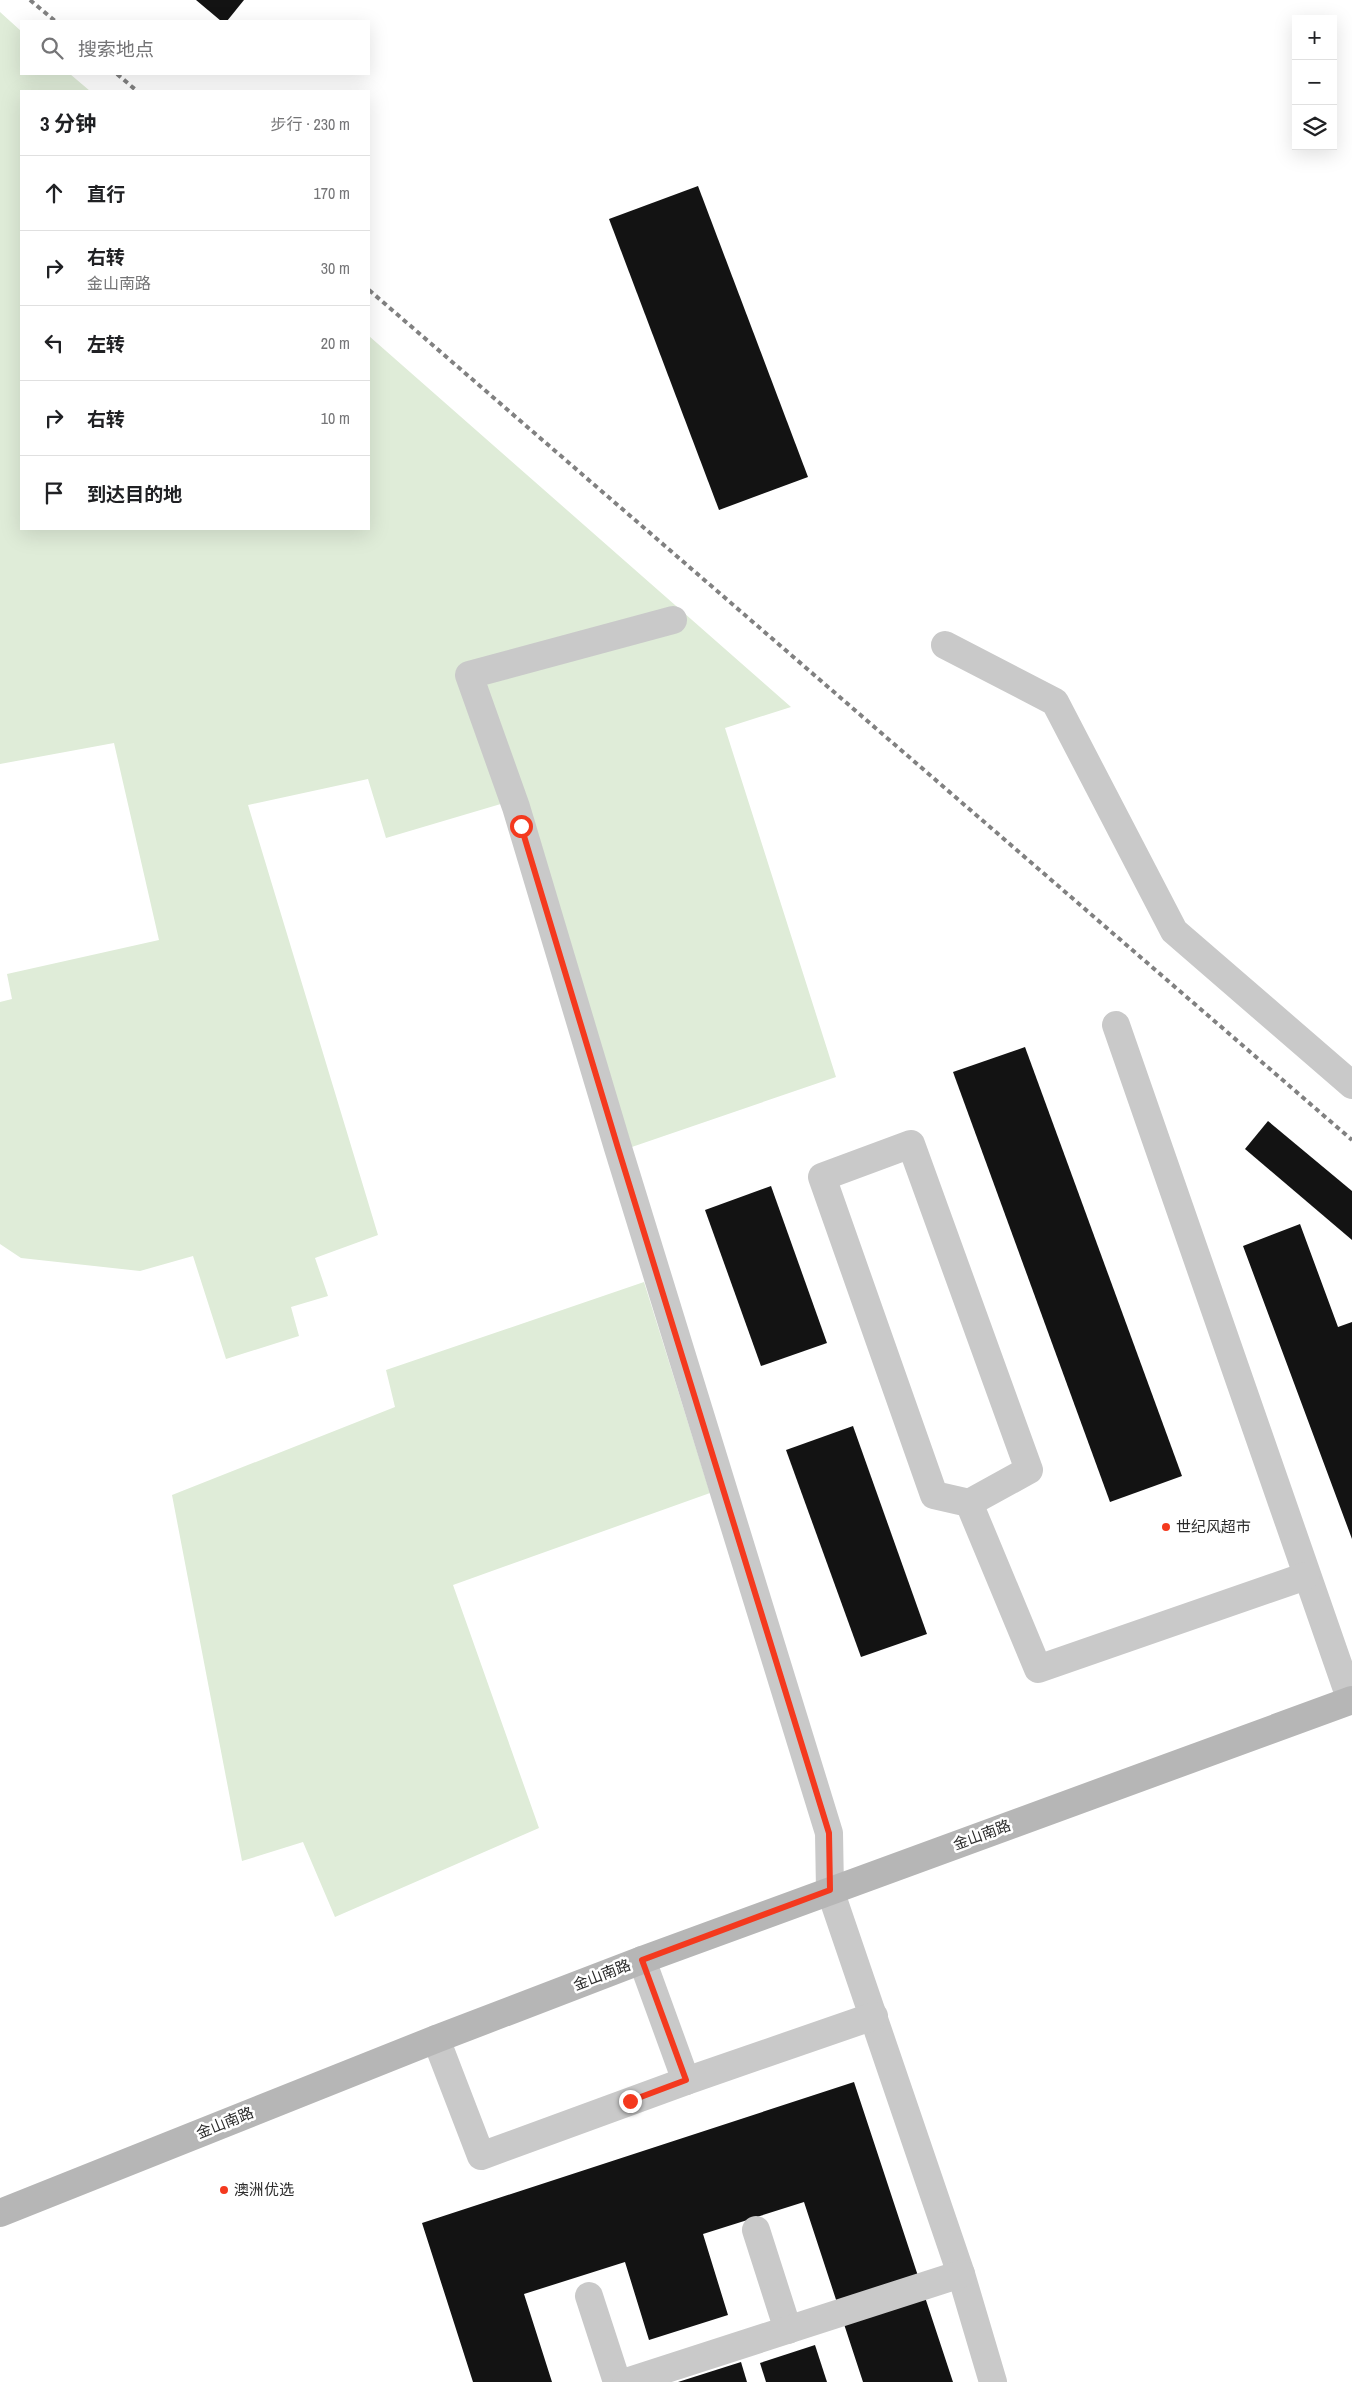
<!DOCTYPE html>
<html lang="zh">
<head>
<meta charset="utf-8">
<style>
	body { margin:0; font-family:"Archivo Narrow","Noto Sans SC",sans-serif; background:#f2f2f2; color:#202124 }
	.controls { position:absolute; right:15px; top:15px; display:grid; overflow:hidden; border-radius:0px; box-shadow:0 5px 20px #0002 }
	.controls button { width:45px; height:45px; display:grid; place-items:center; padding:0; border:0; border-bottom:1px solid #e0e0e0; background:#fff; color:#202124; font:25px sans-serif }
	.stop { position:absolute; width:15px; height:15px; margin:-11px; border:4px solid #f4391e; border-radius:50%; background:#fff }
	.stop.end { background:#f4391e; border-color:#fff; box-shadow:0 1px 5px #0008 }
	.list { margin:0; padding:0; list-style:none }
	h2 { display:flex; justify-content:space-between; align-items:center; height:65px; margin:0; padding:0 20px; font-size:21px }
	h2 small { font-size:16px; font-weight:400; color:#757577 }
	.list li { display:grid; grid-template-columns:32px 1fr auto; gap:15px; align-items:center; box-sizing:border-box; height:75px; padding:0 20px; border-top:1px solid #e0e0e0 }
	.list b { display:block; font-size:19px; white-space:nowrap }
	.list p { margin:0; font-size:16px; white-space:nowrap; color:#757577 }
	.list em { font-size:16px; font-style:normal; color:#757577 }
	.icon { flex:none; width:28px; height:28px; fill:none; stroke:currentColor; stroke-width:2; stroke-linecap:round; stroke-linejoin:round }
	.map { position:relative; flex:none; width:1352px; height:2382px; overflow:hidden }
	.search { position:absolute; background:#fff; box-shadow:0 5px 20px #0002; left:20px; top:20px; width:350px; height:55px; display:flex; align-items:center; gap:12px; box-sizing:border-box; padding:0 18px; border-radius:0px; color:#757577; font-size:19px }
	.panel { position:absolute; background:#fff; box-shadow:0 5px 20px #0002; left:20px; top:90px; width:350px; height:440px; border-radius:0px }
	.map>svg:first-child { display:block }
</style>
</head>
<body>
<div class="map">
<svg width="1352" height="2382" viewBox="0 0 1352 2382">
	<rect width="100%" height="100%" fill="#fff"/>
	<g fill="#dfecd8">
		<polygon points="0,12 21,31 21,74 70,74 90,91 21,91 21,529 369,529 369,336 791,707 725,728 836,1077 626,1149 518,799 386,838 368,779 248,805 378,1235 315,1258 328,1296 291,1307 299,1336 226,1359 193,1256 140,1271 21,1258 0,1244 0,1002 12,999 7,974 159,940 114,743 0,764"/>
		<polygon points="644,1282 710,1493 453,1585 539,1828 335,1917 303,1842 242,1861 172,1495 395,1407 386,1370"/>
	</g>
	<g fill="#131313">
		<polygon points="196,0 244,0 227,21 221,21"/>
		<polygon points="698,186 808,477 719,510 609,219"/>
		<polygon points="1025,1047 1182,1476 1110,1502 953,1072"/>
		<polygon points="1268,1121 1352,1191 1352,1240 1245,1149"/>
		<polygon points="771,1186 827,1343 761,1366 705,1210"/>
		<polygon points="1300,1224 1338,1327 1352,1322 1352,1539 1243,1246"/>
		<polygon points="853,1426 927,1634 861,1657 786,1450"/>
		<polygon points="854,2082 953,2382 863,2382 804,2202 703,2234 728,2315 649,2340 625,2262 524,2294 552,2382 473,2382 422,2223"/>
		<polygon points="815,2345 827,2382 766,2382 760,2363"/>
		<polygon points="741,2362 747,2382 678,2382"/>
	</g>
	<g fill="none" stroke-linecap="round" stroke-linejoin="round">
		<g stroke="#c9c9c9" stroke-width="28">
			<polyline points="673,620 469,675 516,807 618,1148 829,1833 830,1890 961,2274 993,2382"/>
			<polyline points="945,645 1055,702 1174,931 1352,1085"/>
			<polyline points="1116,1025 1351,1701"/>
			<polyline points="969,1503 934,1495 822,1177 911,1144 1029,1470 969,1503 1038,1669 1306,1576"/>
			<polyline points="642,1960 686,2081"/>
			<polyline points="436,2039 481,2156 686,2081 874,2016"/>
			<polyline points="756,2230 788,2330"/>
			<polyline points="589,2296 617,2382"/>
			<polyline points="626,2382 961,2274"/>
		</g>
		<polyline stroke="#b6b6b6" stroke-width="28" points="0,2213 436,2039 642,1960 1352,1700"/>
		<g stroke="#818181" stroke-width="4" stroke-dasharray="5 4" stroke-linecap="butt">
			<polyline points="30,0 55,21"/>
			<polyline points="117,74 137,91"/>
			<polyline points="369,290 1352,1140"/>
		</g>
	</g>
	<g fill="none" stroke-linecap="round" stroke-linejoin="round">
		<polyline stroke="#f4391e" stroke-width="6" points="521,826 618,1148 829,1833 830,1890 642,1960 686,2080 630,2101"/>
	</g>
	<g fill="#f4391e" stroke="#fff" stroke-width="2">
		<circle cx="1166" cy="1527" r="5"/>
		<circle cx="224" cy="2190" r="5"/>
	</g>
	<g text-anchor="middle" stroke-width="5" stroke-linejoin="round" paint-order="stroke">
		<g font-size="15" fill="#2c2c2c" stroke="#fff" text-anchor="start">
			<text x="1176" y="1532">世纪风超市</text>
			<text x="234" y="2195">澳洲优选</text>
		</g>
		<g font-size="15" fill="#2c2c2c" stroke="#fff">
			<text transform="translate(982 1835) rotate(-20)" y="5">金山南路</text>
			<text transform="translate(602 1975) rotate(-21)" y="5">金山南路</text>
			<text transform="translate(225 2123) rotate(-22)" y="5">金山南路</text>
		</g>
	</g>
</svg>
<div class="controls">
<button>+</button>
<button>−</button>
<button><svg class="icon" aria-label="layers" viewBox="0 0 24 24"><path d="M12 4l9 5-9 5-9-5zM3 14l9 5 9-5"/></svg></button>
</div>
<div class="stop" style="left:521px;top:826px"></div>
<div class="stop end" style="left:630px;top:2101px"></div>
<div class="search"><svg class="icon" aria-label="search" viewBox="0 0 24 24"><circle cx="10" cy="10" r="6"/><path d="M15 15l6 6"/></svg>搜索地点</div>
<section class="panel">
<h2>3 分钟<small>步行 · 230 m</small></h2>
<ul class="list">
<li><svg class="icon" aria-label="ahead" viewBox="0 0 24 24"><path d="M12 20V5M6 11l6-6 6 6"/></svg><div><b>直行</b></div><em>170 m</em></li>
<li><svg class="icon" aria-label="right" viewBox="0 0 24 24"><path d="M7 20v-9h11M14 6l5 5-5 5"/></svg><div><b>右转</b><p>金山南路</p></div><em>30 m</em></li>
<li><svg class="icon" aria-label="left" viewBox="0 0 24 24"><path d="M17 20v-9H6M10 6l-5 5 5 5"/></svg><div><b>左转</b></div><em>20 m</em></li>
<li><svg class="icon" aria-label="right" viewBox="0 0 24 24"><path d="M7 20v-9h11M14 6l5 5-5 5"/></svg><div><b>右转</b></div><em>10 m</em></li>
<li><svg class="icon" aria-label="arrive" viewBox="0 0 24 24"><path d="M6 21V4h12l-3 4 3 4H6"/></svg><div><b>到达目的地</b></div></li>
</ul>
</section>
</div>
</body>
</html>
